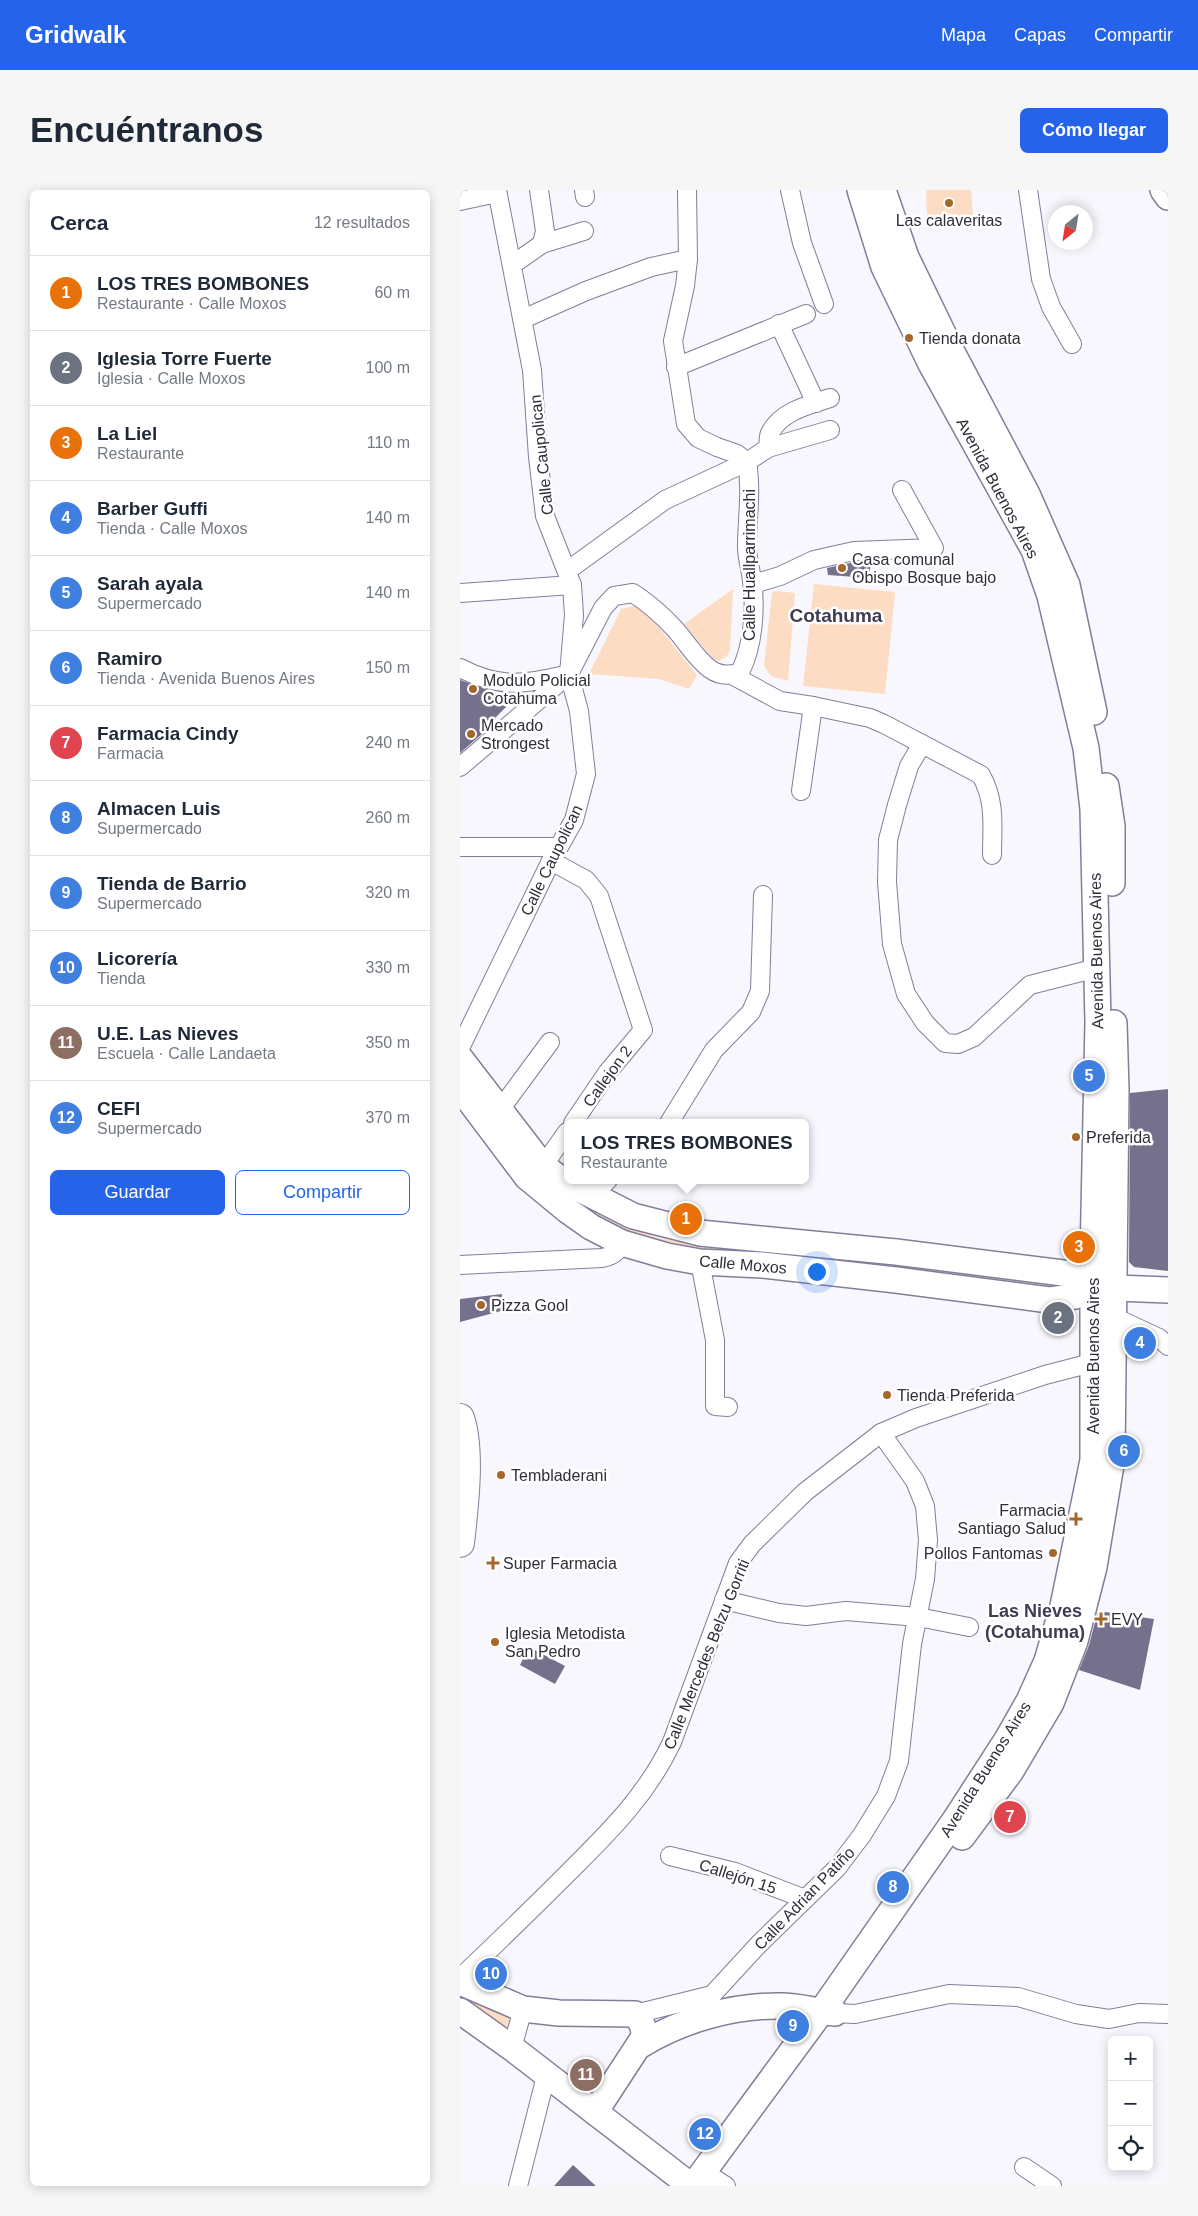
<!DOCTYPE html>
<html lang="es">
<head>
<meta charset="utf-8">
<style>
	body { margin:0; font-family:Arial,sans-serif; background:#f6f6f7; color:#1f2937 }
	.controls { position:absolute; right:15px; bottom:15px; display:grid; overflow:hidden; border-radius:8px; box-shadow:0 2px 12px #0003 }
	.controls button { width:45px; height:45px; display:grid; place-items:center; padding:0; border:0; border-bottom:1px solid #e0e1e3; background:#fff; color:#1f2937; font:25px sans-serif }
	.compass { position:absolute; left:588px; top:15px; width:45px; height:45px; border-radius:50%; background:#fff; box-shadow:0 2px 12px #0003; rotate:210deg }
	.you { position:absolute; left:356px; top:1081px; width:18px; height:18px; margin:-12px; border:4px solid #fff; border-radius:50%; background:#1a73e8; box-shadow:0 0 0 8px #1a73e833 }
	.badge { display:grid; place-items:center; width:32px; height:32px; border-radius:50%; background:#2563eb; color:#fff; font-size:16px; font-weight:700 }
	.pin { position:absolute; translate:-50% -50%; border:2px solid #fff; box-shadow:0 1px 5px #0006 }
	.popup { position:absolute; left:104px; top:929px; width:245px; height:65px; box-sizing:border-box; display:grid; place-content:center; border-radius:8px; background:#fff; filter:drop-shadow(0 1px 4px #0005); font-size:16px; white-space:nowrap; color:#747a83 }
	.popup b { font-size:19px; color:#1f2937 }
	.popup::after { content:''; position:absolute; left:50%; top:100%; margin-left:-10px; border:10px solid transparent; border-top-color:#fff }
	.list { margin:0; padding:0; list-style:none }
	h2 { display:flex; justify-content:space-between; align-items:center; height:65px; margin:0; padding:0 20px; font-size:21px }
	h2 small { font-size:16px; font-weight:400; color:#747a83 }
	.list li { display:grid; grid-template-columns:32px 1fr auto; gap:15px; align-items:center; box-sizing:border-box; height:75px; padding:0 20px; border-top:1px solid #e0e1e3 }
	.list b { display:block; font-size:19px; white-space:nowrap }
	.list p { margin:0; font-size:16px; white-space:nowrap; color:#747a83 }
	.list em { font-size:16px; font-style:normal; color:#747a83 }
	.actions { display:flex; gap:10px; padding:15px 20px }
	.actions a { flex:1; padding:11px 0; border:1px solid #2563eb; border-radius:8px; text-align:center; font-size:18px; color:#2563eb }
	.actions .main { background:#2563eb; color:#fff }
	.icon { flex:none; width:28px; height:28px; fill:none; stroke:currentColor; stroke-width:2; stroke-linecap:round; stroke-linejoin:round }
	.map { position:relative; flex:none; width:708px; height:1996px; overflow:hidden; border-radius:8px }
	header { display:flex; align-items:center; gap:30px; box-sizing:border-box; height:70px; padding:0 25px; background:#2563eb; color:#fff }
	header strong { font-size:24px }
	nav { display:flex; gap:28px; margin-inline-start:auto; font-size:18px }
	.intro { display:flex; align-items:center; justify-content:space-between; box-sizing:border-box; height:120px; padding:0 30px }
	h1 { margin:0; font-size:35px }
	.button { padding:12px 22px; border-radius:8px; background:#2563eb; color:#fff; font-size:18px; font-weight:700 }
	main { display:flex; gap:30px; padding:0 30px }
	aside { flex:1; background:#fff; border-radius:8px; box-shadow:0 2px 12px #0003 }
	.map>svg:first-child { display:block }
</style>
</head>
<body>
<header>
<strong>Gridwalk</strong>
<nav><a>Mapa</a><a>Capas</a><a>Compartir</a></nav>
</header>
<div class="intro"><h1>Encuéntranos</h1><a class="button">Cómo llegar</a></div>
<main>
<aside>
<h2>Cerca<small>12 resultados</small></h2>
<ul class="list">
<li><span class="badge" style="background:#e8710a">1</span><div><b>LOS TRES BOMBONES</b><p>Restaurante · Calle Moxos</p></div><em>60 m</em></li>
<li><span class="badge" style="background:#6b7280">2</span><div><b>Iglesia Torre Fuerte</b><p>Iglesia · Calle Moxos</p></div><em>100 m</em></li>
<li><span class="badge" style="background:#e8710a">3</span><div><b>La Liel</b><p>Restaurante</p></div><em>110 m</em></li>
<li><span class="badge" style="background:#3f7fe0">4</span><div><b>Barber Guffi</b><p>Tienda · Calle Moxos</p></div><em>140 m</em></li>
<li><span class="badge" style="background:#3f7fe0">5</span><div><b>Sarah ayala</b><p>Supermercado</p></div><em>140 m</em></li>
<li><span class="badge" style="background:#3f7fe0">6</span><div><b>Ramiro</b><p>Tienda · Avenida Buenos Aires</p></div><em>150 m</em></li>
<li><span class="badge" style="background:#e0444e">7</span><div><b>Farmacia Cindy</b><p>Farmacia</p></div><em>240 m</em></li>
<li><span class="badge" style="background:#3f7fe0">8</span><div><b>Almacen Luis</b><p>Supermercado</p></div><em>260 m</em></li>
<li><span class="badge" style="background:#3f7fe0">9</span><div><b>Tienda de Barrio</b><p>Supermercado</p></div><em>320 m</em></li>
<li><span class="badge" style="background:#3f7fe0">10</span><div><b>Licorería</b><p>Tienda</p></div><em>330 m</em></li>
<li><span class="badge" style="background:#8d6e63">11</span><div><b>U.E. Las Nieves</b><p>Escuela · Calle Landaeta</p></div><em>350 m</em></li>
<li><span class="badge" style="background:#3f7fe0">12</span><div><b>CEFI</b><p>Supermercado</p></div><em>370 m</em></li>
</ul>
<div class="actions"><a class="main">Guardar</a><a>Compartir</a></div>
</aside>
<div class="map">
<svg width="708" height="1996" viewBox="0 0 708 1996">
	<rect width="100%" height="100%" fill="#f8f7fd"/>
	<g fill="#fcddc3">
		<polygon points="466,0 511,0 513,25 467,28"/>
		<polygon points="354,394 435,402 425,504 343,496"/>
		<polygon points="273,399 270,461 266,467 259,471 252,468 224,434"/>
		<polygon points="319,401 335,403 328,491 311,486 304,476 312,402"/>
		<polygon points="174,416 184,419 237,485 229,499 199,489 129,484 161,419"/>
		<polygon points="120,1013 161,1033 198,1048 249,1056 429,1071 609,1096 612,1100 194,1056 116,1020"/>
		<path d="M0,1804L50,1820C51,1828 51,1832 46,1839L0,1812Z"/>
	</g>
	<g fill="#75718c">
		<polygon points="411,371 409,388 368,385 367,378 395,372"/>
		<polygon points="0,490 29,500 50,513 30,533 19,540 22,544 0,563"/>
		<polygon points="708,899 708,1081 674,1077 669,1072 670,903"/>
		<polygon points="42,1104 41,1121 0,1132 0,1109"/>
		<polygon points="638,1421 694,1429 680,1500 619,1480 629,1455"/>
		<polygon points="69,1457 105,1476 95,1494 60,1475"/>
		<polygon points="113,1975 136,1996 94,1996"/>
	</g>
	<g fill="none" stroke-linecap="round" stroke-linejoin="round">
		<g stroke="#827e99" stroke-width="20">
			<g id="street">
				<polyline points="79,0 85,41 82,54"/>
				<polyline points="124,0 125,7"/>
				<polyline points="330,0 342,53 364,114"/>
				<polyline points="568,0 581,89 591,117 612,154"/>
				<polyline points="0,11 37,3"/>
				<polyline points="52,75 82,54 124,41"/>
				<polyline points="63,129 126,101 191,77 228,69"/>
				<polyline points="319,134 356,213"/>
				<polyline points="216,177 346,124"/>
				<path d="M308,258C309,253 308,246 310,243C321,221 349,215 370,208"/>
				<polyline points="107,381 205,310 287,272 308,258 370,240"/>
				<polyline points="293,394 320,386 354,370 394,361 474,358 442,300"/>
				<polyline points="0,403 112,395"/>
				<path d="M0,478C41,499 63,494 106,485"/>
				<path d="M272,485L320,511L353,516L410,528L424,534L521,585C536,612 532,636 532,665"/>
				<polyline points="462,554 449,576 437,615 428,650 427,692 432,754 446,804 465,833 485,853 498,854 514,847 570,795 637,778"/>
				<path d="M0,577L109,484L143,418L154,406L173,403C188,413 202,425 214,438C226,451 236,469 250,479C260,486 270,486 280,482C293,457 296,419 292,391C291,380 287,368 287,357C287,328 292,301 287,272L277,264L257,257L238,248L226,234L213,151L225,96L228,69L227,0"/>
				<polyline points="341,601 353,516"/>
				<polyline points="0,657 98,657"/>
				<polyline points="91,671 126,690 139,706 183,840 147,883 113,933"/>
				<polyline points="0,858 91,671 114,630 126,584 119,521 109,484 114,425 112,395 85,326 78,267 72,180 37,0"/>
				<polyline points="39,921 90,852"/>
				<polyline points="209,933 254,860 291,822 300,801 303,705"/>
				<polyline points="83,976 107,942"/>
				<polyline points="132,1006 148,990"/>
				<polyline points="240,1072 255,1150 255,1216 268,1217"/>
				<path d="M0,1075L142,1068C152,1066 157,1063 162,1053"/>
				<polyline points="654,1127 699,1148 708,1156"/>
				<polyline points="264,1410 319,1423 346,1426 386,1421 458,1427 509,1437"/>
				<polyline points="210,1666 275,1682 345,1709"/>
				<path d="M0,1788C37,1753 73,1718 109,1682C150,1641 187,1605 212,1552L278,1373L292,1354L345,1302L421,1243L456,1228L585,1185L643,1170"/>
				<polyline points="375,1823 395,1824 489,1804 558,1807 616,1824 649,1829 679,1823 708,1824"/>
				<polyline points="175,1824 252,1805 299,1754 377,1678 402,1645 426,1606 439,1571 452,1454 465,1389 468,1350 465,1316 455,1291 421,1243"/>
				<polyline points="52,1858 63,1819"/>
				<polyline points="564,1977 592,1996"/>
				<polyline points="244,1982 266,1996"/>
				<polyline points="58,1996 86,1886"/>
			</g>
		</g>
		<g stroke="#827e99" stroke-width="28">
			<g id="secondary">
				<polyline points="423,0 446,67 492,162 567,304 607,395 634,522"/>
				<polyline points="703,0 708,7"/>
				<polyline points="646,596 652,636 652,693"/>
				<polyline points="0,868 83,976 102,990 173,1026 240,1043 436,1062 611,1084 629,1097 708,1100"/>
				<polyline points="0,898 67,987 107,1020 131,1037 162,1053 207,1066 240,1072 302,1075 436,1090 589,1110 616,1106 629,1097"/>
				<polyline points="502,1647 551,1581 591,1513 615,1451 634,1377 652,1269 656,900 654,833"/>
				<path d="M0,1792L63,1819L99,1823L175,1824C182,1832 184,1837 184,1847L135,1922"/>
				<polyline points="0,1821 52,1858 231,1996"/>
				<path d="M181,1855C221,1830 274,1815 322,1816C340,1816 357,1822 375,1823"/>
				<polyline points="233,1996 361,1822 495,1630 548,1548 569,1511 587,1471 603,1416 633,1270 633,1068 638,832 633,619 626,558 590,406 574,360 471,174 424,77 400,0"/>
			</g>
		</g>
		<g stroke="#827e99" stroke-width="30">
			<path id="primary" d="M0,1228C11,1260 4,1318 0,1353"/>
		</g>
		<use href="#street" stroke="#fff" stroke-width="18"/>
		<use href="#secondary" stroke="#fff" stroke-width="25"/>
		<use href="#primary" stroke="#fff" stroke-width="28"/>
	</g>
	<g fill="#a3672a" stroke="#fff" stroke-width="2">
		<circle cx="489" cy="13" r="5"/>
		<circle cx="449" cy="148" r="5"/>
		<circle cx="382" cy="378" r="5"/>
		<circle cx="13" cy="499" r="5"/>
		<circle cx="11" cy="544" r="5"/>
		<circle cx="616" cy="947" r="5"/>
		<circle cx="21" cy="1115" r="5"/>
		<circle cx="427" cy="1205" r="5"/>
		<circle cx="41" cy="1285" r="5"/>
		<path d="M613.5 1321.5h5v5h5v5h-5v5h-5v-5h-5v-5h5z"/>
		<circle cx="593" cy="1363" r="5"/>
		<path d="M30.5 1365.5h5v5h5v5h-5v5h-5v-5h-5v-5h5z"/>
		<path d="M638.5 1421.5h5v5h5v5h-5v5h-5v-5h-5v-5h5z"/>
		<circle cx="35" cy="1452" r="5"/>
	</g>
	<g text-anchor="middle" stroke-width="5" stroke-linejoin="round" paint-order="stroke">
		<g font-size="16" fill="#302e39" stroke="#fff" text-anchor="start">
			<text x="489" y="36" text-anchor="middle">Las calaveritas</text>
			<text x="459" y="154">Tienda donata</text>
			<text x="392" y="375">Casa comunal<tspan x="392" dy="18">Obispo Bosque bajo</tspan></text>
			<text x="23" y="496">Modulo Policial<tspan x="23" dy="18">Cotahuma</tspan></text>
			<text x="21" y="541">Mercado<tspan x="21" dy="18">Strongest</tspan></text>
			<text x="626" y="953">Preferida</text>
			<text x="31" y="1121">Pizza Gool</text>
			<text x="437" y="1211">Tienda Preferida</text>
			<text x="51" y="1291">Tembladerani</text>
			<text x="606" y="1326" text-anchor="end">Farmacia<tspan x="606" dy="18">Santiago Salud</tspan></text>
			<text x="583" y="1369" text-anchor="end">Pollos Fantomas</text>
			<text x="43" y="1379">Super Farmacia</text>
			<text x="651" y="1435">EVY</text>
			<text x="45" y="1449">Iglesia Metodista<tspan x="45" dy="18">San Pedro</tspan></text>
		</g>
		<g font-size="16" fill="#302e39" stroke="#fff">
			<text transform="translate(81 265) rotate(-96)" y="6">Calle Caupolican</text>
			<text transform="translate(538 298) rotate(62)" y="6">Avenida Buenos Aires</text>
			<text transform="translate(289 375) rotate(-90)" y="6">Calle Huallparrimachi</text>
			<text transform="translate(91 670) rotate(-64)" y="6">Calle Caupolican</text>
			<text transform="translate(636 761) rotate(-91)" y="6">Avenida Buenos Aires</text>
			<text transform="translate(147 886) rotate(-54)" y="6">Callejon 2</text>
			<text transform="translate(283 1074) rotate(5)" y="6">Calle Moxos</text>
			<text transform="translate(633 1166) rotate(-90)" y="6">Avenida Buenos Aires</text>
			<text transform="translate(246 1464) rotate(-68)" y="6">Calle Mercedes Belzu Gorriti</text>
			<text transform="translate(525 1579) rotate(-58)" y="6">Avenida Buenos Aires</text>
			<text transform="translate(278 1686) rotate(18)" y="6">Callejón 15</text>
			<text transform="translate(344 1708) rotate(-46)" y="6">Calle Adrian Patiño</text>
		</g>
		<g font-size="18" font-weight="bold" fill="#403b53" stroke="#fff">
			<text x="575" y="1427">Las Nieves<tspan x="575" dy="21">(Cotahuma)</tspan></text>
		</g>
		<g font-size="19" font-weight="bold" fill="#403b53" stroke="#fff">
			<text x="376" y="432">Cotahuma</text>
		</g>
	</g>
</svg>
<div class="controls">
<button>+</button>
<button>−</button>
<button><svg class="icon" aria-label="locate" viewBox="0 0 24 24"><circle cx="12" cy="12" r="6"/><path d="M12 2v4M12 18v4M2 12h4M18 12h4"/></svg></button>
</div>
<svg class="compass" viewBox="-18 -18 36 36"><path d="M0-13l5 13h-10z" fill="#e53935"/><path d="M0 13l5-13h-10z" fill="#747a83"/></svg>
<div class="you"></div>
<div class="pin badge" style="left:226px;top:1029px;background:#e8710a">1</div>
<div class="popup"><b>LOS TRES BOMBONES</b>Restaurante</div>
<div class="pin badge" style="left:598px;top:1128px;background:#6b7280">2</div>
<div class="pin badge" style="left:619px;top:1057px;background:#e8710a">3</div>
<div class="pin badge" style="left:680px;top:1153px;background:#3f7fe0">4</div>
<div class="pin badge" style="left:629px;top:886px;background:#3f7fe0">5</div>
<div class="pin badge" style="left:664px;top:1261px;background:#3f7fe0">6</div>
<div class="pin badge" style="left:550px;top:1627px;background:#e0444e">7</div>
<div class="pin badge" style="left:433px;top:1697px;background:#3f7fe0">8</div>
<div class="pin badge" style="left:333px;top:1836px;background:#3f7fe0">9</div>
<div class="pin badge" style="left:31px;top:1784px;background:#3f7fe0">10</div>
<div class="pin badge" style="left:126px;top:1885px;background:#8d6e63">11</div>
<div class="pin badge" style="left:245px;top:1944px;background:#3f7fe0">12</div>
</div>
</main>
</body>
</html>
